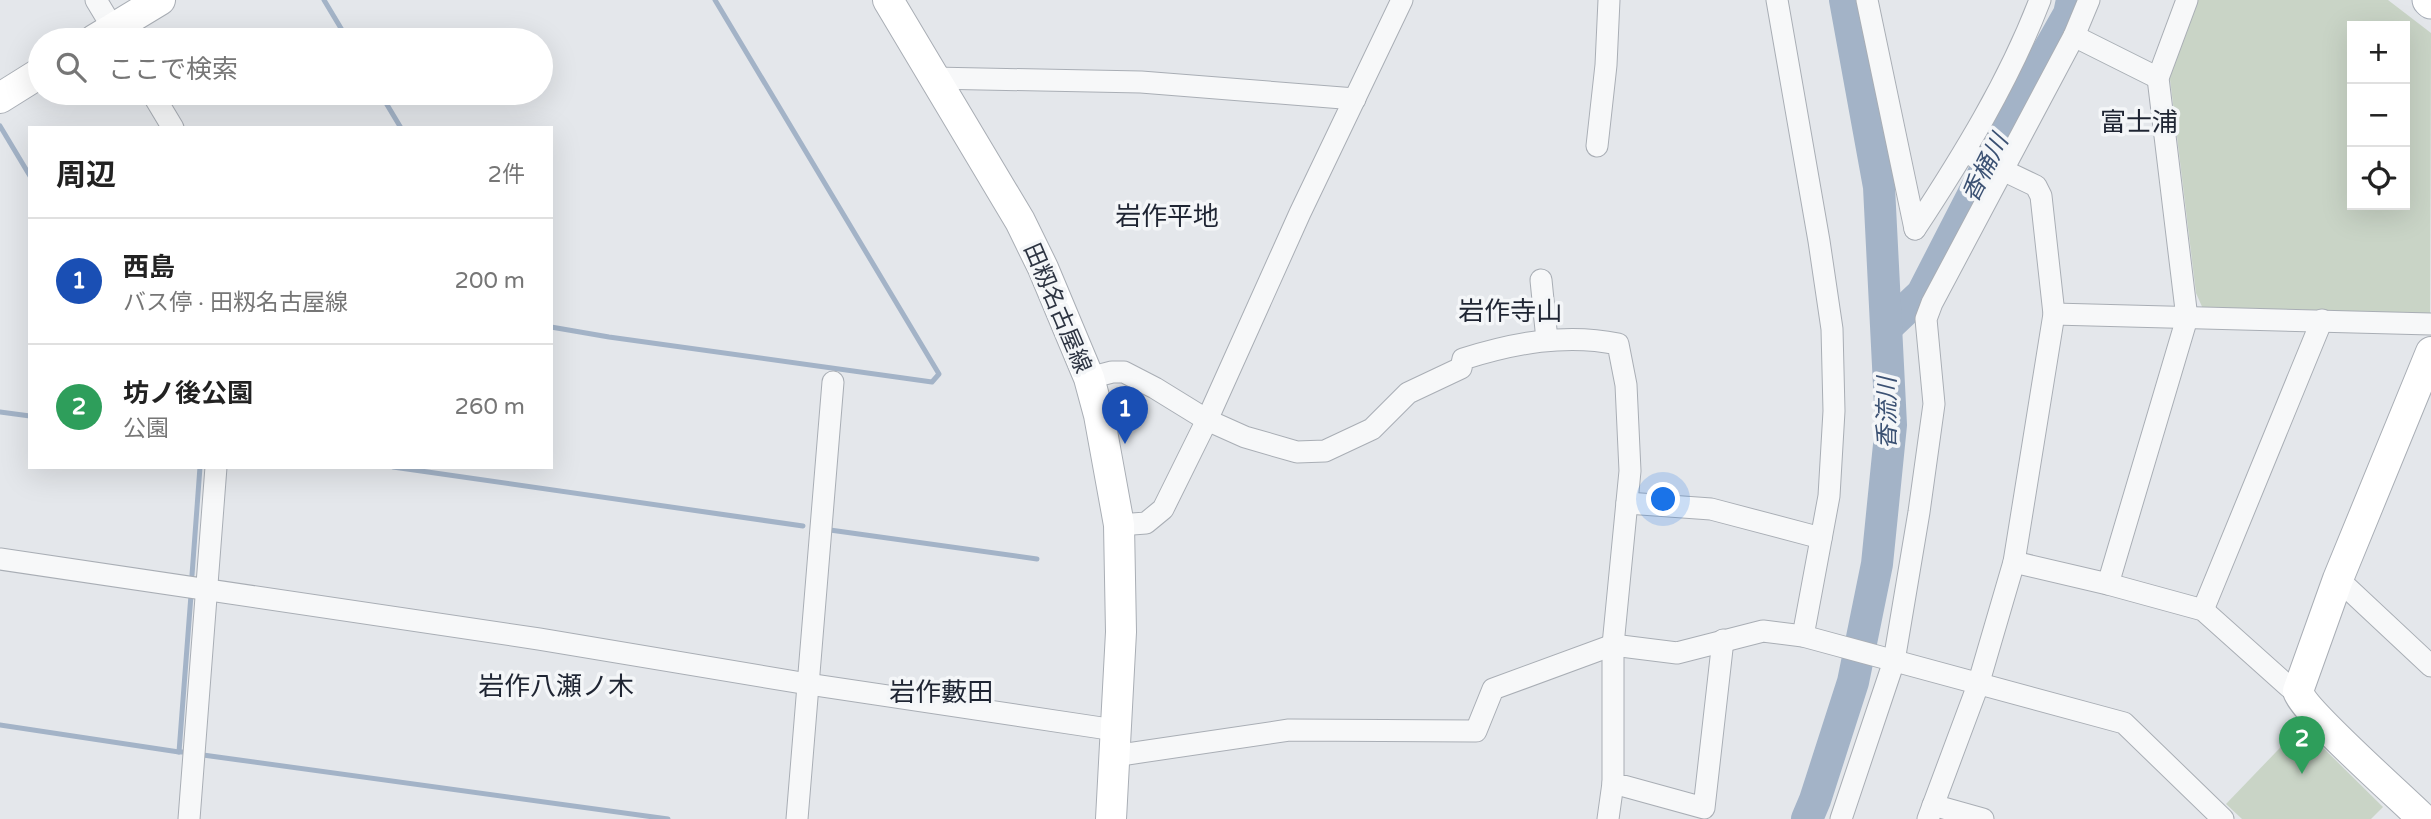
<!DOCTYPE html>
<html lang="ja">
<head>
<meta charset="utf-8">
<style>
	body { margin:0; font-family:"Varela Round","Noto Sans JP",sans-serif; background:#f2f2f2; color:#222 }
	.controls { position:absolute; right:21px; top:21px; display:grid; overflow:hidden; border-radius:0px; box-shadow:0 7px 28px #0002 }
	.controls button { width:63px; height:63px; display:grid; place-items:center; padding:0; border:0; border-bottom:2px solid #e0e0e0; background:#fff; color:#222; font:35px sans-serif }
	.you { position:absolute; left:1664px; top:500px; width:24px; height:24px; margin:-18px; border:5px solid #fff; border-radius:50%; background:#1a73e8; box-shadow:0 0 0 10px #1a73e833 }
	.badge { display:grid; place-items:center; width:46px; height:46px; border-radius:50%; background:#c35661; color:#fff; font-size:23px; font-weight:700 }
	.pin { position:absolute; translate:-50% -58px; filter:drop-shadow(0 2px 4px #0008) }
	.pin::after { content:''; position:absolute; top:37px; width:24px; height:21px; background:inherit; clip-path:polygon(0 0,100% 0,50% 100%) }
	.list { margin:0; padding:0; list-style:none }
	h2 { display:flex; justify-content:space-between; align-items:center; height:91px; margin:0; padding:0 28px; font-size:30px }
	h2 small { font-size:23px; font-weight:400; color:#767676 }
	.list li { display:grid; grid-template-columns:46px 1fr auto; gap:21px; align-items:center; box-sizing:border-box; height:126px; padding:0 28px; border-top:2px solid #e0e0e0 }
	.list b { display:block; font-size:26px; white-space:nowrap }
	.list p { margin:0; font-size:23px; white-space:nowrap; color:#767676 }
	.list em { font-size:23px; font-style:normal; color:#767676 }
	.icon { flex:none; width:38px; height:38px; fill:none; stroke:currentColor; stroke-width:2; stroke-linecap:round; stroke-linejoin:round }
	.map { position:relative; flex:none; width:2431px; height:819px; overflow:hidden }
	.search { position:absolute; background:#fff; box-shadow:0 7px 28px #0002; left:28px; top:28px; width:525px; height:77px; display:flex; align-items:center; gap:18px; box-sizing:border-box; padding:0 24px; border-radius:38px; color:#767676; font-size:26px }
	.panel { position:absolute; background:#fff; box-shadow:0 7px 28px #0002; left:28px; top:126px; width:525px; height:343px; border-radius:0px }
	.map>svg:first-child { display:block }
</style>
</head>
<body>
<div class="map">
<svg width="2431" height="819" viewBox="0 0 2431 819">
	<rect width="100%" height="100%" fill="#e4e7eb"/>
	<g fill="#c9d4c6" fill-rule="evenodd">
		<path d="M2198,0H2388L2431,33L2430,315L2203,309L2196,293L2169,71ZM2352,26H2405V205H2352Z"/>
		<polygon points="2301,726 2383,807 2371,819 2242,819 2226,804"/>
	</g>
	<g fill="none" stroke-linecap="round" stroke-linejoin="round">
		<g stroke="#a3b3c7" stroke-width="5">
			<polyline points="324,0 348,40"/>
			<polyline points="380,93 401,128"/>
			<polyline points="0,126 30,176"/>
			<polyline points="551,327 609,337 932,382 939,374 715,0"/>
			<polyline points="0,412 30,416"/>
			<polyline points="393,467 803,526"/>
			<polyline points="830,530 1037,559"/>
			<polyline points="192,575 200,467"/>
			<polyline points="0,725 179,752"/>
			<polyline points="183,752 179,752 191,595"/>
			<polyline points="203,755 668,819"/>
		</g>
		<g stroke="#a3b3c7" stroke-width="32">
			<polyline points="1887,327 1922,294 1979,183 2005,127 2069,14 2072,0"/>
			<polyline points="1807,819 1815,800 1853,682 1877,564 1891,425 1879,187 1845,0"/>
		</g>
	</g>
	<polygon fill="#bcc0c7" points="357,93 375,93 378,98 364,105"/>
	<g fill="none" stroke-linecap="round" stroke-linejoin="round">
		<g stroke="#a9aeb5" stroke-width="23">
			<g id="street">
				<polyline points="96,0 120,40"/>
				<polyline points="1777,0 1819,241 1832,329 1834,411 1829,496 1803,636"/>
				<polyline points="1867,0 1915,229"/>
				<polyline points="2074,36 2158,78"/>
				<polyline points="933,78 1141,82 1355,99"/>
				<polyline points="152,93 173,128"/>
				<polyline points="1597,146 1606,65 1609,0"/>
				<path d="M1915,229C1963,156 2009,81 2040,0"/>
				<polyline points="1541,280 1547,340"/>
				<polyline points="2054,314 2431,324"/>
				<path d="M1089,378L1112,372H1124L1155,388L1207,420L1245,437L1297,452L1325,451L1372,429L1408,393L1461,368L1463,359C1514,343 1566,333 1618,344L1626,385L1630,471L1613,645V783L1704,808L1723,640"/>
				<polyline points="1627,503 1711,509 1821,538"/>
				<polyline points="1119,525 1146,523 1163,509 1207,420 1300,213 1402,0"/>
				<polyline points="0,559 539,639 808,684 1115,730"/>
				<polyline points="2014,562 2108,584 2203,610 2289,687 2298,691"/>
				<polyline points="2338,579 2431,666"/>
				<polyline points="2108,584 2187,318 2158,78 2187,0"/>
				<polyline points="2203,610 2322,320"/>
				<polyline points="1114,756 1289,730 1476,731 1493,689 1613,645 1677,653 1763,631 1803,636 2124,723 2223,819"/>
				<polyline points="1933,805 1983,819"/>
				<polyline points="189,819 216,467"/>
				<polyline points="797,819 833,382"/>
				<polyline points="1608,819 1613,783"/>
				<polyline points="1841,819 1894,661 1919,512 1934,404 1926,319 1932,303 2074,36 2089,0"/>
				<polyline points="1928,819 1978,685 2014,562 2054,314 2041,196 2036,186 1965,152"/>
			</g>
		</g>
		<g stroke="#a9aeb5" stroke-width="32">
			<g id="secondary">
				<polyline points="888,0 1020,221 1043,268 1089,378 1099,415 1119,525 1121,632 1111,819"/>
				<polyline points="94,40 160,0"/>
				<polyline points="0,98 40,73"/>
				<path d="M2423,819C2402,798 2302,710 2298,691L2338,579L2431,352"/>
			</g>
		</g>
		<g stroke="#a5abb6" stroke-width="35">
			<polyline id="primary" points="2429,0 2431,2"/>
		</g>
		<use href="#street" stroke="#f7f8f9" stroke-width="21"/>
		<use href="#secondary" stroke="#fff" stroke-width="30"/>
		<use href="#primary" stroke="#fff" stroke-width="33"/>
	</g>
	<g text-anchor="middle" stroke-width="7" stroke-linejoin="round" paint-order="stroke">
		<g font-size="23" fill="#2d3442" stroke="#f4f6f8">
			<text transform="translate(1058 308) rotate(67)" y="8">田籾名古屋線</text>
		</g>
		<g font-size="24" font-style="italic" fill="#3b5173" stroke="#f4f6f8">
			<text transform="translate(1985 168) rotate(-63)" y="8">香桶川</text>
			<text transform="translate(1887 413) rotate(-90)" y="8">香流川</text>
		</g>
		<g font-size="26" fill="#1f2533" stroke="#f4f6f8">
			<text x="2139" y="131">富士浦</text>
			<text x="1167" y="225">岩作平地</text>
			<text x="1510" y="320">岩作寺山</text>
			<text x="556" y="695">岩作八瀬ノ木</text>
			<text x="941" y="701">岩作藪田</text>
		</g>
	</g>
</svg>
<div class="controls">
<button>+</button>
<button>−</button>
<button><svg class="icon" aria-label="locate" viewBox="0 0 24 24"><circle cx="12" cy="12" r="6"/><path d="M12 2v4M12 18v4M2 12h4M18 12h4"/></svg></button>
</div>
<div class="you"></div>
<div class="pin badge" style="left:1125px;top:444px;background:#1a4fb4">1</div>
<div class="pin badge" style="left:2302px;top:774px;background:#2e9e5b">2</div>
<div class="search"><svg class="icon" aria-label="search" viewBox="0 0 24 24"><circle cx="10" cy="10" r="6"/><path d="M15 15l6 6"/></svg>ここで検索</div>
<section class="panel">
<h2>周辺<small>2件</small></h2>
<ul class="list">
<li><span class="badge" style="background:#1a4fb4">1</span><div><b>西島</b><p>バス停 · 田籾名古屋線</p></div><em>200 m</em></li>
<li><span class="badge" style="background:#2e9e5b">2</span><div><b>坊ノ後公園</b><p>公園</p></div><em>260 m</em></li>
</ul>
</section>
</div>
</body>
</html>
